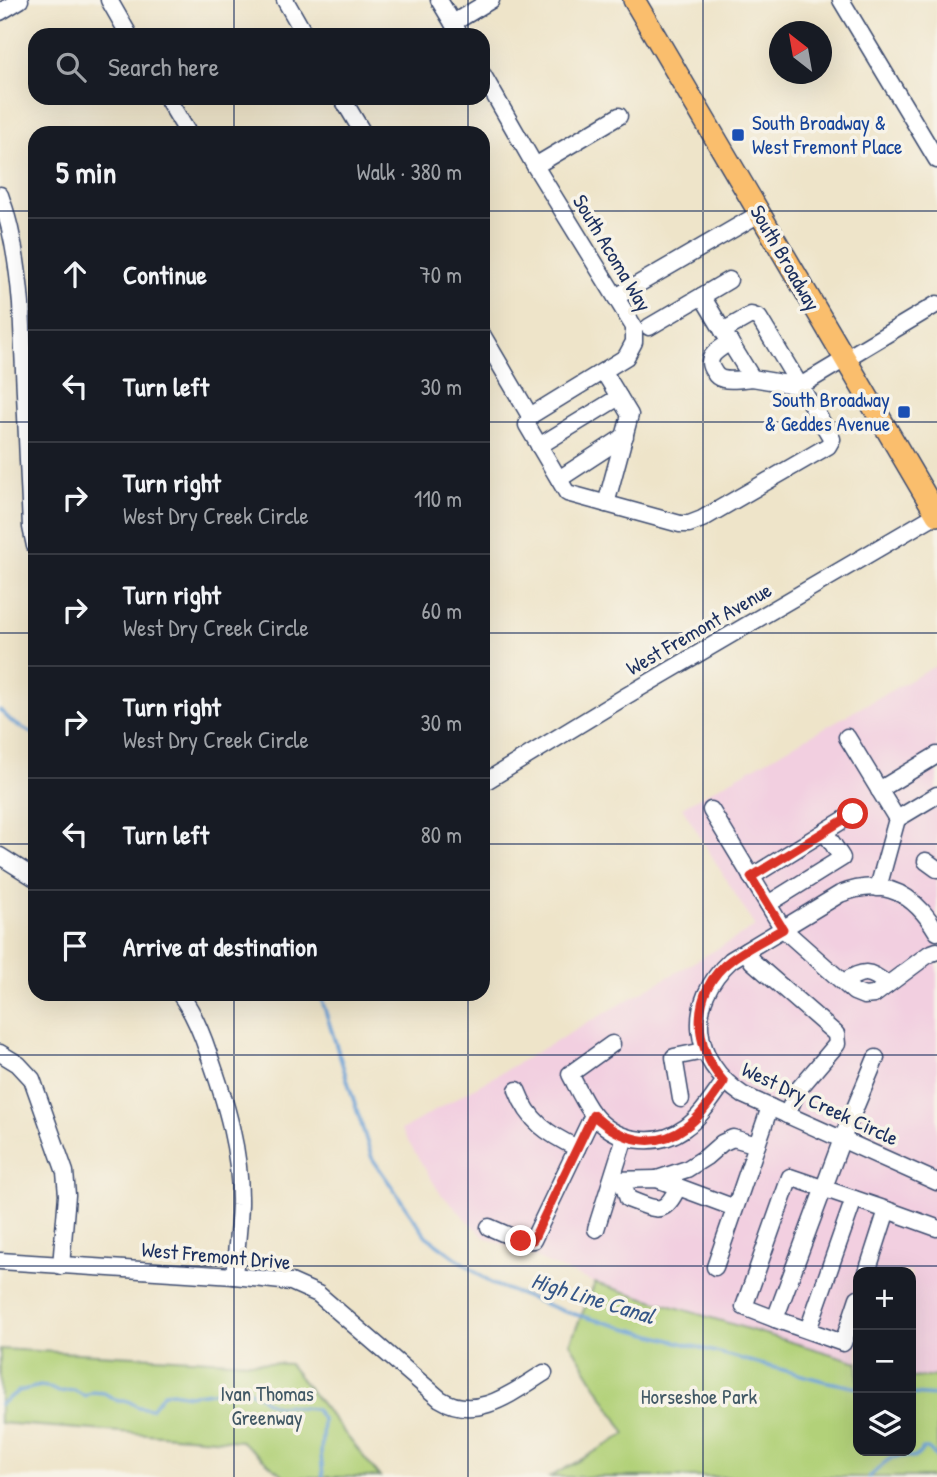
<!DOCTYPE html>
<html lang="en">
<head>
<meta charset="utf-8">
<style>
	body { margin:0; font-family:"Patrick Hand",sans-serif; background:#242831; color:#f1f3f6 }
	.controls { position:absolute; right:21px; bottom:21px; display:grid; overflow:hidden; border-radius:14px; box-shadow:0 7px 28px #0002 }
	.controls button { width:63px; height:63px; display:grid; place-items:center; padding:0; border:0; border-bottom:2px solid #363941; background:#171b24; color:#f1f3f6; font:35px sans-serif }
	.compass { position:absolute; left:769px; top:21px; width:63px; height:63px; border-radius:50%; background:#171b24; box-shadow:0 7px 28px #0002; rotate:329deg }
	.stop { position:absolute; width:21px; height:21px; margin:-16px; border:5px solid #d93025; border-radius:50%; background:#fff }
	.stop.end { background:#d93025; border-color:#fff; box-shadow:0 2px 7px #0008 }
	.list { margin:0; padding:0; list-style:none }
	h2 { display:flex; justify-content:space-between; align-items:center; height:91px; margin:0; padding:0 28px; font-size:30px }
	h2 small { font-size:23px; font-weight:400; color:#9ea1a6 }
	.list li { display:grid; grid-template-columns:46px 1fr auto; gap:21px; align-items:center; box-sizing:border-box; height:112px; padding:0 28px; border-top:2px solid #363941 }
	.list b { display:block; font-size:26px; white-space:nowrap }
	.list p { margin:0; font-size:23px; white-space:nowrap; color:#9ea1a6 }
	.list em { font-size:23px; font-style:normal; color:#9ea1a6 }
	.icon { flex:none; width:38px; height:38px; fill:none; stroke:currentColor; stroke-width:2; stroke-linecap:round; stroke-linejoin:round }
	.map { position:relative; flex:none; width:937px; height:1477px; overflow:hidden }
	.search { position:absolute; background:#171b24; box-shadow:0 7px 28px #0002; left:28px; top:28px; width:462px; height:77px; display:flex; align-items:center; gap:18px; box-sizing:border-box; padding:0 24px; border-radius:21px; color:#9ea1a6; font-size:26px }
	.panel { position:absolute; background:#171b24; box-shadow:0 7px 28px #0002; left:28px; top:126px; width:462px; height:875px; border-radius:21px }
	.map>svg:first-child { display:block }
</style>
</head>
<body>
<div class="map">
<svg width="937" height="1477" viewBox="0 0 937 1477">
	<rect width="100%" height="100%" fill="#f7f3e8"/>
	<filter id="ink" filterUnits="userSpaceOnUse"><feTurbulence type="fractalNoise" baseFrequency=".0143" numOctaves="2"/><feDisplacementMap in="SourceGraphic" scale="14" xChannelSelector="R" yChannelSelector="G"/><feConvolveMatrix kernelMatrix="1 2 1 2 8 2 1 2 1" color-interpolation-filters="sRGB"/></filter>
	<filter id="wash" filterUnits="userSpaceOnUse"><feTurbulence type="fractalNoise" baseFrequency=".00686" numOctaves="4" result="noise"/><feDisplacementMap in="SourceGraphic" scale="28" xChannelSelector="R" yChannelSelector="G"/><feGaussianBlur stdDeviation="1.57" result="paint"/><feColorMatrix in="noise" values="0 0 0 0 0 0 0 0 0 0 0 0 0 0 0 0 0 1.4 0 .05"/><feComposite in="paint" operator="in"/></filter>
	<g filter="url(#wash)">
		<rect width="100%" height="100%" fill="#eee4c9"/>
		<polygon fill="#f2cfe0" points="937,665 937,1376 911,1378 911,1272 858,1272 858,1362 595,1283 484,1237 440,1193 401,1130 755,927 682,807"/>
		<g fill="#b2d179" stroke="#66806c" stroke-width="2">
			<polygon points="595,1283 858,1362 858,1451 911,1451 911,1378 937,1376 937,1477 550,1477 626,1434 570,1343"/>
			<polygon points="0,1349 289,1364 380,1477 285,1477 241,1441 0,1423"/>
		</g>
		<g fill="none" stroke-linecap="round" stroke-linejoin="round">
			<g stroke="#669fd5" stroke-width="3.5">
				<polyline points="0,710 12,722 35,735"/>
				<polyline points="320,994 372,1158 426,1236 492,1284 566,1312 824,1381 858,1388"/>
				<polyline points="911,1394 937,1396"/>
				<polyline points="0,1404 19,1391 40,1386 48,1387 58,1392 73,1390 85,1396 93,1392 104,1393 118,1401 128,1401 138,1407 151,1409 164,1393 172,1392 189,1395 241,1388 255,1393 265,1401 276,1406 287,1405 299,1408 315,1409 323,1420 321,1454 323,1477"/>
				<path d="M869,1477C876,1472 881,1465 887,1461C896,1454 907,1457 916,1457L923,1449H928L937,1457"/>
			</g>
		</g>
	</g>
	<g filter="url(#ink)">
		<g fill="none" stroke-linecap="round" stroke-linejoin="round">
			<g stroke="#3b4a6e" stroke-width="19">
				<g id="minor">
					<polyline points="109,0 129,35"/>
					<polyline points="285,0 305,35"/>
					<polyline points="439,0 460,35"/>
					<polyline points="841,0 937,160"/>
					<polyline points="0,12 20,0"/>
					<polyline points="453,23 491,0"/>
					<polyline points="483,75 535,166 634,327 634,342 626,357 530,416"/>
					<polyline points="167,98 188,133"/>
					<polyline points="342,98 363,133"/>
					<polyline points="535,166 619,116"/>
					<path d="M0,195C13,230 18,267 21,304L31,527L35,546"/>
					<polyline points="702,296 729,280"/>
					<polyline points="616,297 759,214"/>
					<polyline points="649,327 702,296 723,331"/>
					<polyline points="483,336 530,416"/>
					<path d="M730,342C718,350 703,357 714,372C716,376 718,378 723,379C731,381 743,379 752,378"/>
					<polyline points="604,372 630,415 606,504"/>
					<polyline points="530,416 527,425 567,493 680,524 689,524 702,519 828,446 832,439 759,318 751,315 723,331 752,378 800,386 937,304"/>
					<polyline points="539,446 619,397"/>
					<polyline points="559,479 625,436"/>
					<polyline points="847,737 897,819 878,888"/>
					<polyline points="483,783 626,696 937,514"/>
					<polyline points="879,790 937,755"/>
					<polyline points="711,810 783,929 854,992 864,996 874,995 929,954 937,951"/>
					<polyline points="897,819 937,795"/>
					<polyline points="0,856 35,878"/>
					<polyline points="926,861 937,869"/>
					<polyline points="751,877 853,814"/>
					<polyline points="768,904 842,858 825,832"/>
					<path d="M937,932C914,893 884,877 840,894L731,960C685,1002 691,1061 743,1095L937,1182"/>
					<polyline points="746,951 752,961 836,1034 837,1044 797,1091 787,1115"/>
					<path d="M844,982C862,970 870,969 887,985"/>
					<path d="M180,994C193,1012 201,1031 208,1052C226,1102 241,1152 240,1205C239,1229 236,1252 234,1276"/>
					<path d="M612,1044L570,1074C577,1087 583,1101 592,1113C614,1142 656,1149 685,1128C701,1117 713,1097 724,1082"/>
					<polyline points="0,1053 18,1064 32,1079 65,1172 67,1195 61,1266"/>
					<path d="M517,1090C529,1122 548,1134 577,1148"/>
					<polyline points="681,1099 674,1057 704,1051"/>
					<polyline points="657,1179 687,1169 706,1157 722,1143 733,1138 757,1145"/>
					<polyline points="612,1180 657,1179 735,1208"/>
					<path d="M622,1180L628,1199C656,1209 663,1218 678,1187"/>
					<polyline points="887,1210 937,1228"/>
					<polyline points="489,1227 521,1241 533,1240 593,1115"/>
					<polyline points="596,1229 625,1137"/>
					<path d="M0,1261L234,1276L291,1282L318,1294L440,1399C477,1422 513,1392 544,1373"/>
					<polyline points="715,1267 770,1107"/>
					<polyline points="858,1298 843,1343 775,1319 842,1139 876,1058"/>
					<polyline points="775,1319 744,1307 790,1177 887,1210 867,1272"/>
					<polyline points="808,1330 854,1199"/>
				</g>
			</g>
			<g stroke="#3b4a6e" stroke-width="24">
				<polyline id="major" points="634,0 937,515"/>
			</g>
			<use href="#minor" stroke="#fff" stroke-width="16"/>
			<use href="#major" stroke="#fabe6d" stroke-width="21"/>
		</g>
	</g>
	<g fill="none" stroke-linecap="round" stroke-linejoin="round" filter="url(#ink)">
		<path stroke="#d93025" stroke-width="9" d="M521,1241L533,1240L593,1115C620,1140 654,1151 686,1127C702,1116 713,1097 724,1082C692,1047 690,990 731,960C747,948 766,939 783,929L751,877L853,814"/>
	</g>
	<path fill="none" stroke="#1b2f5e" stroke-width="2" stroke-opacity="0.55" d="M234,0V35M468,0V35M703,0V1477M234,98V133M468,98V133M0,211H35M483,211H937M0,422H35M483,422H937M0,633H35M483,633H937M0,844H35M483,844H937M234,994V1477M468,994V1477M0,1055H937M0,1266H937"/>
	<g fill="#1a4fb4" stroke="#f7f3e8" stroke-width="2.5">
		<rect x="731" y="128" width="14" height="14" rx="3.5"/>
		<rect x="897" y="405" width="14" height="14" rx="3.5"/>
	</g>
	<g text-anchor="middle" stroke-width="7" stroke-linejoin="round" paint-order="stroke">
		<g font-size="21" fill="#164399" stroke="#f7f3e8" text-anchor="start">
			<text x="752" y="130">South Broadway &amp;<tspan x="752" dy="24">West Fremont Place</tspan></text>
			<text x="890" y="407" text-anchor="end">South Broadway<tspan x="890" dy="24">&amp; Geddes Avenue</tspan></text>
		</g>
		<g font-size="21" fill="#1b2f5e" stroke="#f7f3e8">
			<text transform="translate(612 253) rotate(59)" y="7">South Acoma Way</text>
			<text transform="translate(785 258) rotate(60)" y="7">South Broadway</text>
			<text transform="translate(699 629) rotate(-30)" y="7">West Fremont Avenue</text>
			<text transform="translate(820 1104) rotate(25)" y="7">West Dry Creek Circle</text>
			<text transform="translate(216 1256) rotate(5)" y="7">West Fremont Drive</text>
		</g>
		<g font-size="21" fill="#415865" stroke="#f7f3e8">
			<text x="267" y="1401">Ivan Thomas<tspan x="267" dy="24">Greenway</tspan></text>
			<text x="699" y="1404">Horseshoe Park</text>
		</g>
		<g font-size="23" font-style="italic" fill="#355688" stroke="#f7f3e8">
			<text transform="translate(593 1298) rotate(17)" y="8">High Line Canal</text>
		</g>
	</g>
</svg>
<div class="controls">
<button>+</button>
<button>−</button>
<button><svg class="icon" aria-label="layers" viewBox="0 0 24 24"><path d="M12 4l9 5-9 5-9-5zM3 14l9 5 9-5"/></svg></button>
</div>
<svg class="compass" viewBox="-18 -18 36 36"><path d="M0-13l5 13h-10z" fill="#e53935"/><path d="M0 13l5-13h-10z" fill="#9ea1a6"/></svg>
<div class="stop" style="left:853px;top:814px"></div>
<div class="stop end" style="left:521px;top:1241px"></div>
<div class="search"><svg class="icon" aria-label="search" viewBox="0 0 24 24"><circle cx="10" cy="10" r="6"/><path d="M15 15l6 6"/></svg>Search here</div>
<section class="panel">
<h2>5 min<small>Walk · 380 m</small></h2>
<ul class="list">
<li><svg class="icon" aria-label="ahead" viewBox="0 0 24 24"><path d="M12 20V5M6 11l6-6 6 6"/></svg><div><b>Continue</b></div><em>70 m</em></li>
<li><svg class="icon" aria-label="left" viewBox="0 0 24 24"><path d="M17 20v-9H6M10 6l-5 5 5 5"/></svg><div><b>Turn left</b></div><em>30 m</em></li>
<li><svg class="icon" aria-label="right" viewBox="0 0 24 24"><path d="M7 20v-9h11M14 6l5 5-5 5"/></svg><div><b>Turn right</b><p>West Dry Creek Circle</p></div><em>110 m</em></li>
<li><svg class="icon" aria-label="right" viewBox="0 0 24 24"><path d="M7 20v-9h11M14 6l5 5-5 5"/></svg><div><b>Turn right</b><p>West Dry Creek Circle</p></div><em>60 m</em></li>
<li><svg class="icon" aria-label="right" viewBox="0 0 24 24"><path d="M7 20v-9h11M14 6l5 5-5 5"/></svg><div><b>Turn right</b><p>West Dry Creek Circle</p></div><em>30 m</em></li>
<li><svg class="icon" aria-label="left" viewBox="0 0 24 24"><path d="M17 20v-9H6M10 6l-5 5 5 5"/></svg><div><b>Turn left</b></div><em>80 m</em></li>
<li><svg class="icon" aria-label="arrive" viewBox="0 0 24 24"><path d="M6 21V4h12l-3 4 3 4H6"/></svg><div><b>Arrive at destination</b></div></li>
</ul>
</section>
</div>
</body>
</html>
